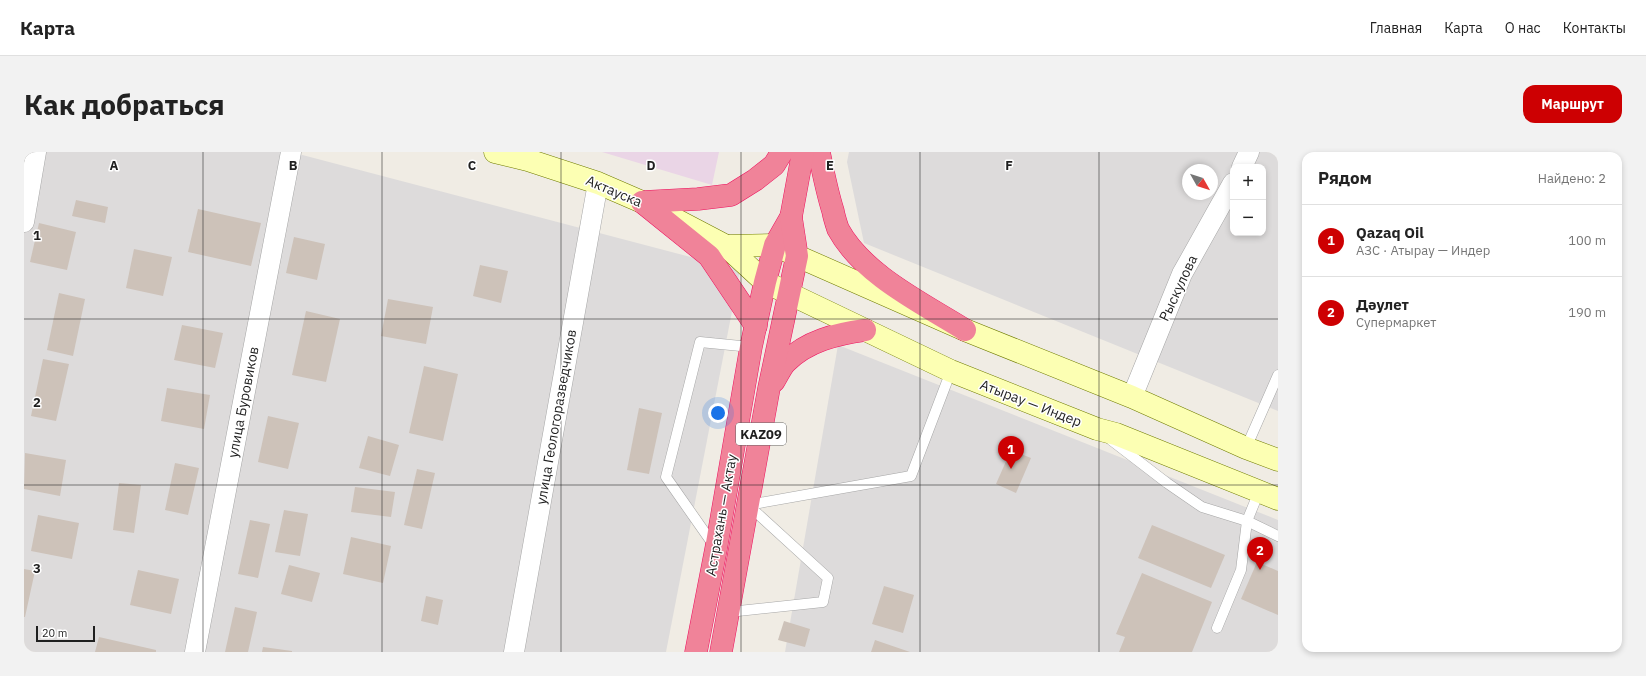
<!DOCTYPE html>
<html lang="ru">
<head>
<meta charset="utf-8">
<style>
	body { margin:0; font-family:"IBM Plex Sans",sans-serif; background:#f2f2f2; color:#222 }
	.controls { position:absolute; right:12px; top:12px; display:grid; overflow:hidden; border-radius:8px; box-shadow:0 2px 6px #0003 }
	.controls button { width:36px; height:36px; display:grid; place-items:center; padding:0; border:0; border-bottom:1px solid #e0e0e0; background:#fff; color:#222; font:20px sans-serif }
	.compass { position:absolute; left:1158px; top:12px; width:36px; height:36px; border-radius:50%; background:#fff; box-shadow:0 2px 6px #0003; rotate:129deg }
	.scale { position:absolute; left:12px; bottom:10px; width:59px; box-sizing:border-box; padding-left:4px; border:2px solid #1f1f1f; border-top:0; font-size:11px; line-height:14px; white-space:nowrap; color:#1f1f1f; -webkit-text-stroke:3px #fff; paint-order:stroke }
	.you { position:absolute; left:694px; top:261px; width:14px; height:14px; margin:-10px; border:3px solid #fff; border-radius:50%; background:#1a73e8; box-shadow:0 0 0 6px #1a73e833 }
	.badge { display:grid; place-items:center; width:26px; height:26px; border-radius:50%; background:#cd0002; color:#fff; font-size:13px; font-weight:700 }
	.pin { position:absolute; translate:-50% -33px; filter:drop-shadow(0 1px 2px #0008) }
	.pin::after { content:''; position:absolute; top:21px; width:14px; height:12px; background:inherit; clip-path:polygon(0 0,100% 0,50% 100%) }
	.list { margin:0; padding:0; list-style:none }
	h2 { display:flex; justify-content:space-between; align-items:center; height:52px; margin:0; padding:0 16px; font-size:17px }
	h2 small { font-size:13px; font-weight:400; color:#767676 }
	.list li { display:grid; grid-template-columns:26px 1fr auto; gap:12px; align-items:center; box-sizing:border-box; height:72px; padding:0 16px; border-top:1px solid #e0e0e0 }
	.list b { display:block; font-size:15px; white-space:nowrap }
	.list p { margin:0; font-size:13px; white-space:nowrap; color:#767676 }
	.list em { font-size:13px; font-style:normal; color:#767676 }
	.map { position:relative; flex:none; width:1254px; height:500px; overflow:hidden; border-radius:12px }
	header { display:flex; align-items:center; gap:24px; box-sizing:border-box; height:56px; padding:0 20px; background:#fff; border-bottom:1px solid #e0e0e0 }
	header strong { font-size:19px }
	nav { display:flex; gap:22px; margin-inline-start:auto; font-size:14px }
	.intro { display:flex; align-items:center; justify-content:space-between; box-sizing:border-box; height:96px; padding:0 24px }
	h1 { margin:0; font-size:28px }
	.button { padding:10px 18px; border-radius:12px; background:#cd0002; color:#fff; font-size:14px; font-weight:700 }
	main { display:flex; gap:24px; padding:0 24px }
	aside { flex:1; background:#fff; border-radius:12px; box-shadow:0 2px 6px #0003 }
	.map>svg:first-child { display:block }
</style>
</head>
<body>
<header>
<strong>Карта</strong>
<nav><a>Главная</a><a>Карта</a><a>О нас</a><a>Контакты</a></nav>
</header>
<div class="intro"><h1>Как добраться</h1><a class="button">Маршрут</a></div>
<main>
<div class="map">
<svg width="1254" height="500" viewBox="0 0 1254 500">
	<rect width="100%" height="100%" fill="#f0ece4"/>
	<g fill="#dddbdb" fill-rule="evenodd">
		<polygon points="0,0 267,0 716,118 642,500 0,500"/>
		<path d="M825,0H1254V259L840,91L823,10ZM1209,15H1239V81H1209ZM1164,18H1188V42H1164Z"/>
		<polygon points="814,193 1254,368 1254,500 761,500"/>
	</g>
	<polygon fill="#ead5e6" points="578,0 695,0 688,33"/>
	<g fill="#cdc2b9">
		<polygon points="52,48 84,55 81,71 48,64"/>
		<polygon points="174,57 237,71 227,114 164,100"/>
		<polygon points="15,71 52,80 43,118 6,110"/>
		<polygon points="270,85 301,92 293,128 262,121"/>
		<polygon points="110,97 148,105 139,144 102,136"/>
		<polygon points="456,113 484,119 477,151 449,144"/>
		<polygon points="35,141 61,147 49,204 23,198"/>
		<polygon points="364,147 409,155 402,192 357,184"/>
		<polygon points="282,159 316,167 302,230 268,223"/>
		<polygon points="158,173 199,181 191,216 150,208"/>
		<polygon points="19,207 45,212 32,269 7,264"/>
		<polygon points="400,214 434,222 419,289 385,281"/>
		<polygon points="143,236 186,243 180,277 137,269"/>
		<polygon points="615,256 638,261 625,322 603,318"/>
		<polygon points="244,264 275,271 264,317 234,310"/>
		<polygon points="344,284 375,293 366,324 335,316"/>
		<polygon points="987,298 1007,306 992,341 972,332"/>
		<polygon points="1,301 42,308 36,344 0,337"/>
		<polygon points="151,311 175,316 164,363 141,358"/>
		<polygon points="393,317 411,321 398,377 380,373"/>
		<polygon points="95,331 117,333 110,381 89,378"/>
		<polygon points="331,335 371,340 367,365 327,360"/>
		<polygon points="260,358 284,362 276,404 251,400"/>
		<polygon points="14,363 55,371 48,407 7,399"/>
		<polygon points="226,368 246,372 234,426 214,422"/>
		<polygon points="1128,373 1201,403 1187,436 1114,406"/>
		<polygon points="327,385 367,394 359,431 319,422"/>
		<polygon points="1233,410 1254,419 1254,463 1217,447"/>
		<polygon points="265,413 296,421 288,450 257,442"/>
		<polygon points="0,417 11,419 1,465 0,465"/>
		<polygon points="114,418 155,427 147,462 106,453"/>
		<polygon points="1118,421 1188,450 1168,500 1095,500 1101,485 1092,482"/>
		<polygon points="860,434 890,443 879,481 848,472"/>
		<polygon points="402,444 419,448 414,473 397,469"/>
		<polygon points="211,455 233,460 224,500 201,500"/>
		<polygon points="760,469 786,477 781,495 754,488"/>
		<polygon points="75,485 132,498 132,500 71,500"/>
		<polygon points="851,488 886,500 847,500"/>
		<polygon points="239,495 268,499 268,500 238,500"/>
	</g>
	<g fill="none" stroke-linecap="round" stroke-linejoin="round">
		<g stroke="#a6a6a6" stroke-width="11">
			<g id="lane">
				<polyline points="1087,288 1143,331 1178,355 1223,369 1254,384"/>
				<polyline points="1222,296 1254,223"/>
				<polyline points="724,353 887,324 927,219"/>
				<polyline points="691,395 642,325 676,190 727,195"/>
				<polyline points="705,460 799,450 804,426 724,353"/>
				<polyline points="1193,476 1217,418 1223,369 1232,347 1233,339"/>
			</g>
		</g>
		<g stroke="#a6a6a6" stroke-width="21">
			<g id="street">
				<polyline points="1218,15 1225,0"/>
				<polyline points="0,70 12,0"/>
				<polyline points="1108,245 1158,122 1209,31"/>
				<polyline points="171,500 267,0"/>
				<polyline points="490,500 574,31"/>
			</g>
		</g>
		<g stroke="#6f7b00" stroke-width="23">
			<g id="secondary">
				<polyline points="471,0 504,8 574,31 618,50 702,94 741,130 927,219 1073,277 1092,282 1254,347"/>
				<polyline points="702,94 751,93 773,104 941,178 1108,245 1222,296 1254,308"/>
			</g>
		</g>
		<g stroke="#ed125f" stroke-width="23">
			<g id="highway">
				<path d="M795,0C799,20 803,40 809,59C810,65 812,71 814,77C839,123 898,151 941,178"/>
				<polyline points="732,174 685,104 618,50 674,47 707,43 731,28 750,13 758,0"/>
				<path d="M750,229C754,223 757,215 762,210C783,189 812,182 841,178"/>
				<polyline points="672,500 692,397 727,195 741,130 751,93 767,65"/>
				<polyline points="697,500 745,236 773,104 767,65 779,0"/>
			</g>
		</g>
		<use href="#lane" stroke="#fff" stroke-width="10"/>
		<use href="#street" stroke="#fff" stroke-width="20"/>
		<use href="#secondary" stroke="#fcffb3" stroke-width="22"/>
		<use href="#highway" stroke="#f08399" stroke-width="22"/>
	</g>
	<path fill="none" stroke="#1f1f1f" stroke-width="1" stroke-opacity="0.55" d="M179,0V500M358,0V500M537,0V500M717,0V500M896,0V500M1075,0V500M0,167H1254M0,333H1254"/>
	<g text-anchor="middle" stroke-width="3" stroke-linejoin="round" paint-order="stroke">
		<rect fill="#fff" stroke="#626262" stroke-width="1" x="712" y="271" width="50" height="22" rx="3"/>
		<g font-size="13" font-weight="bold" fill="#1f1f1f">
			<text x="737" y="287">KAZ09</text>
		</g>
		<g font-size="14" fill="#1f1f1f" stroke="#fff">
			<text transform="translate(590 39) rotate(23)" y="5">Актауска</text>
			<text transform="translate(1154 136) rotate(-65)" y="5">Рыскулова</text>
			<text transform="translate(219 250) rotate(-79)" y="5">улица Буровиков</text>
			<text transform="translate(1007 251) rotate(21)" y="5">Атырау — Индер</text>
			<text transform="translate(532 265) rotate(-80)" y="5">улица Геологоразведчиков</text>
			<text transform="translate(697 363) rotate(-80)" y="5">Астрахань — Актау</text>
		</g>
	</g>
	<g font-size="13" text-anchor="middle" font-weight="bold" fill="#1f1f1f" stroke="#fff" stroke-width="3" stroke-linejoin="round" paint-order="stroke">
		<text x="90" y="18">A</text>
		<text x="269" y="18">B</text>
		<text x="448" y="18">C</text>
		<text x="627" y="18">D</text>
		<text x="806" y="18">E</text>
		<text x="985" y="18">F</text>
		<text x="13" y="88">1</text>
		<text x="13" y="255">2</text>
		<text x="13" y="421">3</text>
	</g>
</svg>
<div class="controls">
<button>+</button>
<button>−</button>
</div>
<svg class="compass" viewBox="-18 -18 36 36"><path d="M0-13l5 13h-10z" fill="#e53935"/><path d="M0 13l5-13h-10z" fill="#767676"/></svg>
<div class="scale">20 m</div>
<div class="you"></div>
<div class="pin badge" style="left:987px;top:317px">1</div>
<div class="pin badge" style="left:1236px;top:418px">2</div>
</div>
<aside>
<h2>Рядом<small>Найдено: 2</small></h2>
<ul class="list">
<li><span class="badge">1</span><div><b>Qazaq Oil</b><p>АЗС · Атырау — Индер</p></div><em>100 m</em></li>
<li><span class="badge">2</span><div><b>Дәулет</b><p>Супермаркет</p></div><em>190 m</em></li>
</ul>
</aside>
</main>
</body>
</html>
